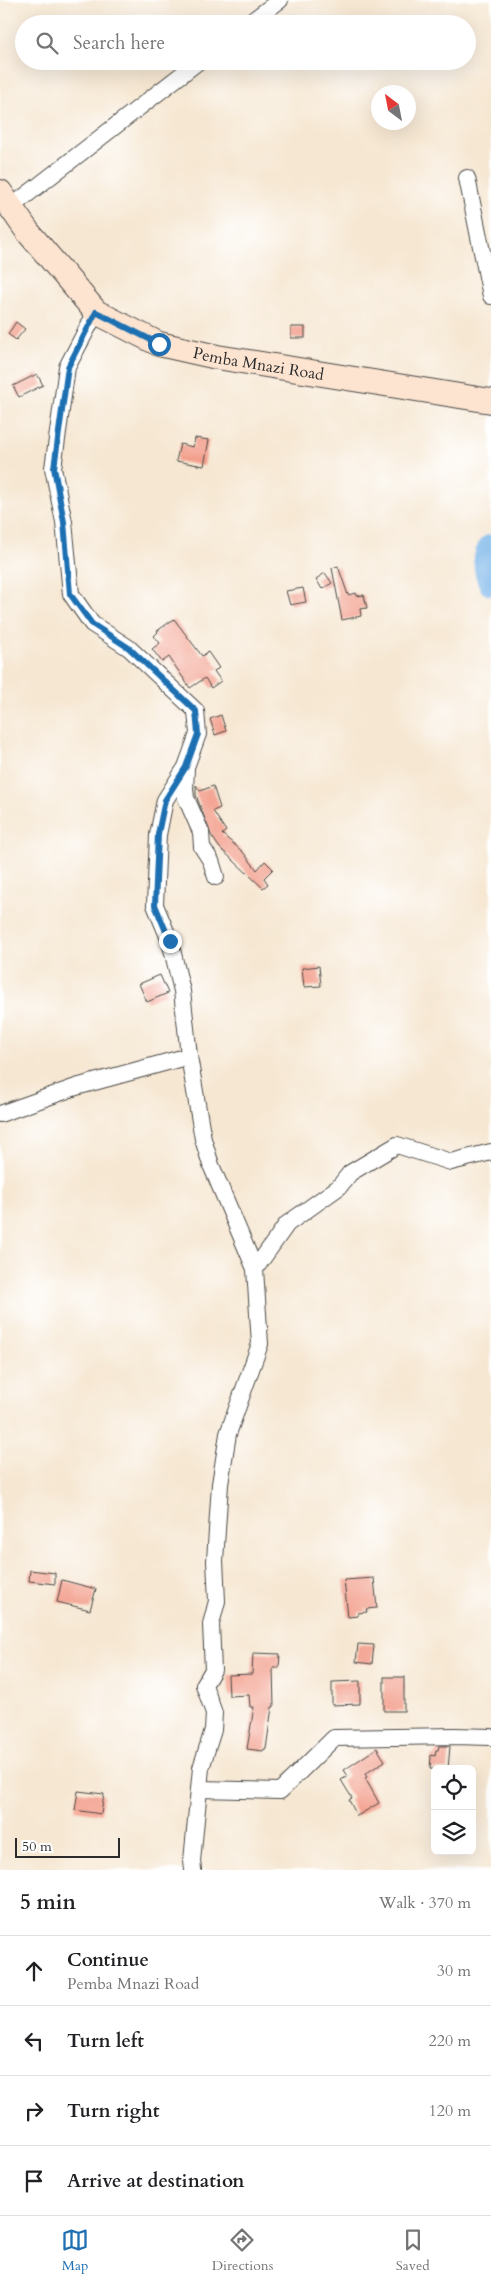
<!DOCTYPE html>
<html lang="en">
<head>
<meta charset="utf-8">
<style>
	body { margin:0; font-family:Cardo,serif; background:#f2f2f2; color:#202124 }
	.controls { position:absolute; right:15px; bottom:15px; display:grid; overflow:hidden; border-radius:8px; box-shadow:0 5px 20px #0002 }
	.controls button { width:45px; height:45px; display:grid; place-items:center; padding:0; border:0; border-bottom:1px solid #e0e0e0; background:#fff; color:#202124; font:25px sans-serif }
	.compass { position:absolute; left:371px; top:85px; width:45px; height:45px; border-radius:50%; background:#fff; box-shadow:0 5px 20px #0002; rotate:328deg }
	.scale { position:absolute; left:15px; bottom:12px; width:105px; box-sizing:border-box; padding-left:5px; border:2px solid #2b2b2b; border-top:0; font-size:14px; line-height:18px; white-space:nowrap; color:#2b2b2b; -webkit-text-stroke:4px #fff; paint-order:stroke }
	.stop { position:absolute; width:15px; height:15px; margin:-11px; border:4px solid #1f6fb2; border-radius:50%; background:#fff }
	.stop.end { background:#1f6fb2; border-color:#fff; box-shadow:0 1px 5px #0008 }
	.list { margin:0; padding:0; list-style:none }
	h2 { display:flex; justify-content:space-between; align-items:center; height:65px; margin:0; padding:0 20px; font-size:21px }
	h2 small { font-size:16px; font-weight:400; color:#757577 }
	.list li { display:grid; grid-template-columns:32px 1fr auto; gap:15px; align-items:center; box-sizing:border-box; height:70px; padding:0 20px; border-top:1px solid #e0e0e0 }
	.list b { display:block; font-size:19px; white-space:nowrap }
	.list p { margin:0; font-size:16px; white-space:nowrap; color:#757577 }
	.list em { font-size:16px; font-style:normal; color:#757577 }
	.icon { flex:none; width:28px; height:28px; fill:none; stroke:currentColor; stroke-width:2; stroke-linecap:round; stroke-linejoin:round }
	.map { position:relative; flex:none; width:491px; height:1870px; overflow:hidden }
	.search { position:absolute; background:#fff; box-shadow:0 5px 20px #0002; left:15px; right:15px; top:15px; height:55px; display:flex; align-items:center; gap:12px; box-sizing:border-box; padding:0 18px; border-radius:28px; color:#757577; font-size:19px }
	.sheet { height:345px; background:#fff }
	nav { display:flex; justify-content:space-around; align-items:center; box-sizing:border-box; height:70px; border-top:1px solid #e0e0e0; background:#fff; font-size:14px; color:#757577 }
	nav a { display:grid; justify-items:center; gap:2px }
	nav .on { color:#1f6fb2 }
	.map>svg:first-child { display:block }
</style>
</head>
<body>
<div class="map">
<svg width="491" height="1870" viewBox="0 0 491 1870">
	<rect width="100%" height="100%" fill="#fff"/>
	<filter id="ink" filterUnits="userSpaceOnUse"><feTurbulence type="fractalNoise" baseFrequency=".02" numOctaves="2"/><feDisplacementMap in="SourceGraphic" scale="10" xChannelSelector="R" yChannelSelector="G"/><feConvolveMatrix kernelMatrix="1 2 1 2 8 2 1 2 1" color-interpolation-filters="sRGB"/></filter>
	<filter id="wash" filterUnits="userSpaceOnUse"><feTurbulence type="fractalNoise" baseFrequency=".0096" numOctaves="4" result="noise"/><feDisplacementMap in="SourceGraphic" scale="20" xChannelSelector="R" yChannelSelector="G"/><feGaussianBlur stdDeviation="1.12" result="paint"/><feColorMatrix in="noise" values="0 0 0 0 0 0 0 0 0 0 0 0 0 0 0 0 0 1.4 0 .05"/><feComposite in="paint" operator="in"/></filter>
	<g filter="url(#wash)">
		<rect width="100%" height="100%" fill="#f6e7d2"/>
		<g fill="none" stroke-linecap="round" stroke-linejoin="round">
			<path stroke="#75b2e8" stroke-width="25" d="M491,547C483,557 486,572 491,583"/>
		</g>
		<g id="blocks">
			<g fill="#f39f8c">
				<polygon points="16,322 25,329 16,340 8,334"/>
				<rect x="291" y="327" width="14" height="11"/>
				<polygon points="37,374 43,385 19,397 13,386"/>
				<polygon points="195,438 209,440 204,466 176,461 180,444 193,447"/>
				<polygon points="338,566 348,595 356,593 357,596 364,595 367,608 360,609 361,616 342,620 332,568"/>
				<polygon points="325,573 332,583 322,589 316,579"/>
				<polygon points="303,588 306,602 290,605 286,591"/>
				<polygon points="174,619 202,656 208,652 219,668 214,671 221,681 211,688 205,678 190,688 169,657 162,662 152,649 160,643 154,636 158,632 157,631"/>
				<polygon points="221,715 226,731 215,735 210,719"/>
				<polygon points="196,785 200,791 213,786 220,808 213,811 226,831 222,834 243,852 257,870 265,861 273,869 264,878 268,884 263,888 219,847 211,835 196,795"/>
				<polygon points="319,966 321,986 304,987 302,968"/>
				<polygon points="160,975 168,993 147,1002 139,984"/>
				<polygon points="30,1570 55,1573 55,1584 29,1581"/>
				<polygon points="374,1578 377,1608 366,1609 367,1612 358,1613 358,1616 348,1617 344,1580"/>
				<polygon points="62,1580 96,1589 90,1610 57,1602"/>
				<polygon points="358,1644 374,1645 372,1664 356,1662"/>
				<polygon points="253,1653 280,1654 279,1668 273,1668 274,1707 272,1707 266,1749 264,1749 263,1751 247,1749 254,1707 250,1707 249,1695 229,1696 228,1675 252,1674"/>
				<rect x="384" y="1677" width="20" height="34"/>
				<polygon points="360,1681 360,1704 332,1705 332,1682"/>
				<polygon points="439,1746 450,1746 448,1769 430,1769 431,1755 435,1756 436,1750 438,1750"/>
				<polygon points="377,1748 385,1761 365,1774 367,1777 365,1778 379,1803 357,1816 349,1800 352,1798 341,1780 348,1776 344,1770"/>
				<polygon points="78,1791 104,1794 101,1814 75,1810"/>
			</g>
		</g>
	</g>
	<g filter="url(#ink)">
		<use href="#blocks" fill-opacity="0" stroke="#494744" stroke-width="1"/>
		<g fill="none" stroke-linecap="round" stroke-linejoin="round">
			<g stroke="#494744" stroke-width="18">
				<g id="minor">
					<polyline points="248,24 280,0"/>
					<polyline points="467,178 491,296"/>
					<polyline points="11,207 199,61"/>
					<polyline points="96,312 67,367 53,468 64,522 71,594 92,624 129,648 196,711 198,734 186,767 165,800 158,835 155,905 170,941 182,991 189,1056 203,1139 211,1165 255,1269 260,1344 228,1434 220,1484 215,1561 217,1601 211,1624 213,1670 204,1685 214,1713 213,1730 201,1768 192,1861 193,1870"/>
					<polyline points="186,769 185,789 186,798 201,832 202,847 211,861 216,877"/>
					<polyline points="0,1114 76,1087 189,1056"/>
					<polyline points="255,1269 287,1224 339,1187 350,1173 397,1145 451,1162 491,1152"/>
					<polyline points="199,1789 280,1791 334,1738 455,1736 491,1737"/>
				</g>
			</g>
			<g stroke="#494744" stroke-width="26">
				<g id="secondary">
					<path id="s1" d="M0,192L28,232L96,312L159,344L217,357L491,401"/>
				</g>
			</g>
			<use href="#minor" stroke="#fff" stroke-width="16"/>
			<use href="#secondary" stroke="#fde4d1" stroke-width="24"/>
		</g>
	</g>
	<g fill="none" stroke-linecap="round" stroke-linejoin="round" filter="url(#ink)">
		<polyline stroke="#1f6fb2" stroke-width="6" points="159,344 96,312 68,367 54,468 64,522 70,594 92,624 129,648 196,711 198,734 186,767 165,800 158,834 155,905 170,941"/>
	</g>
	<g text-anchor="middle" stroke-width="4" stroke-linejoin="round" paint-order="stroke">
		<g font-size="16" fill="#2b2b2b" stroke="#fff">
			<text dy="6" stroke="none"><textPath href="#s1" startOffset="326">Pemba Mnazi Road</textPath></text>
		</g>
	</g>
</svg>
<div class="controls">
<button><svg class="icon" aria-label="locate" viewBox="0 0 24 24"><circle cx="12" cy="12" r="6"/><path d="M12 2v4M12 18v4M2 12h4M18 12h4"/></svg></button>
<button><svg class="icon" aria-label="layers" viewBox="0 0 24 24"><path d="M12 4l9 5-9 5-9-5zM3 14l9 5 9-5"/></svg></button>
</div>
<svg class="compass" viewBox="-18 -18 36 36"><path d="M0-13l5 13h-10z" fill="#e53935"/><path d="M0 13l5-13h-10z" fill="#757577"/></svg>
<div class="scale">50 m</div>
<div class="stop" style="left:159px;top:344px"></div>
<div class="stop end" style="left:170px;top:941px"></div>
<div class="search"><svg class="icon" aria-label="search" viewBox="0 0 24 24"><circle cx="10" cy="10" r="6"/><path d="M15 15l6 6"/></svg>Search here</div>
</div>
<section class="sheet">
<h2>5 min<small>Walk · 370 m</small></h2>
<ul class="list">
<li><svg class="icon" aria-label="ahead" viewBox="0 0 24 24"><path d="M12 20V5M6 11l6-6 6 6"/></svg><div><b>Continue</b><p>Pemba Mnazi Road</p></div><em>30 m</em></li>
<li><svg class="icon" aria-label="left" viewBox="0 0 24 24"><path d="M17 20v-9H6M10 6l-5 5 5 5"/></svg><div><b>Turn left</b></div><em>220 m</em></li>
<li><svg class="icon" aria-label="right" viewBox="0 0 24 24"><path d="M7 20v-9h11M14 6l5 5-5 5"/></svg><div><b>Turn right</b></div><em>120 m</em></li>
<li><svg class="icon" aria-label="arrive" viewBox="0 0 24 24"><path d="M6 21V4h12l-3 4 3 4H6"/></svg><div><b>Arrive at destination</b></div></li>
</ul>
</section>
<nav>
<a class="on"><svg class="icon" aria-label="map" viewBox="0 0 24 24"><path d="M3 6l6-2 6 2 6-2v14l-6 2-6-2-6 2zM9 4v14M15 6v14"/></svg>Map</a>
<a><svg class="icon" aria-label="directions" viewBox="0 0 24 24"><path d="M12 3l9 9-9 9-9-9zM9 14v-3h6M13 9l2 2-2 2"/></svg>Directions</a>
<a><svg class="icon" aria-label="saved" viewBox="0 0 24 24"><path d="M7 4h10v16l-5-4-5 4z"/></svg>Saved</a>
</nav>
</body>
</html>
